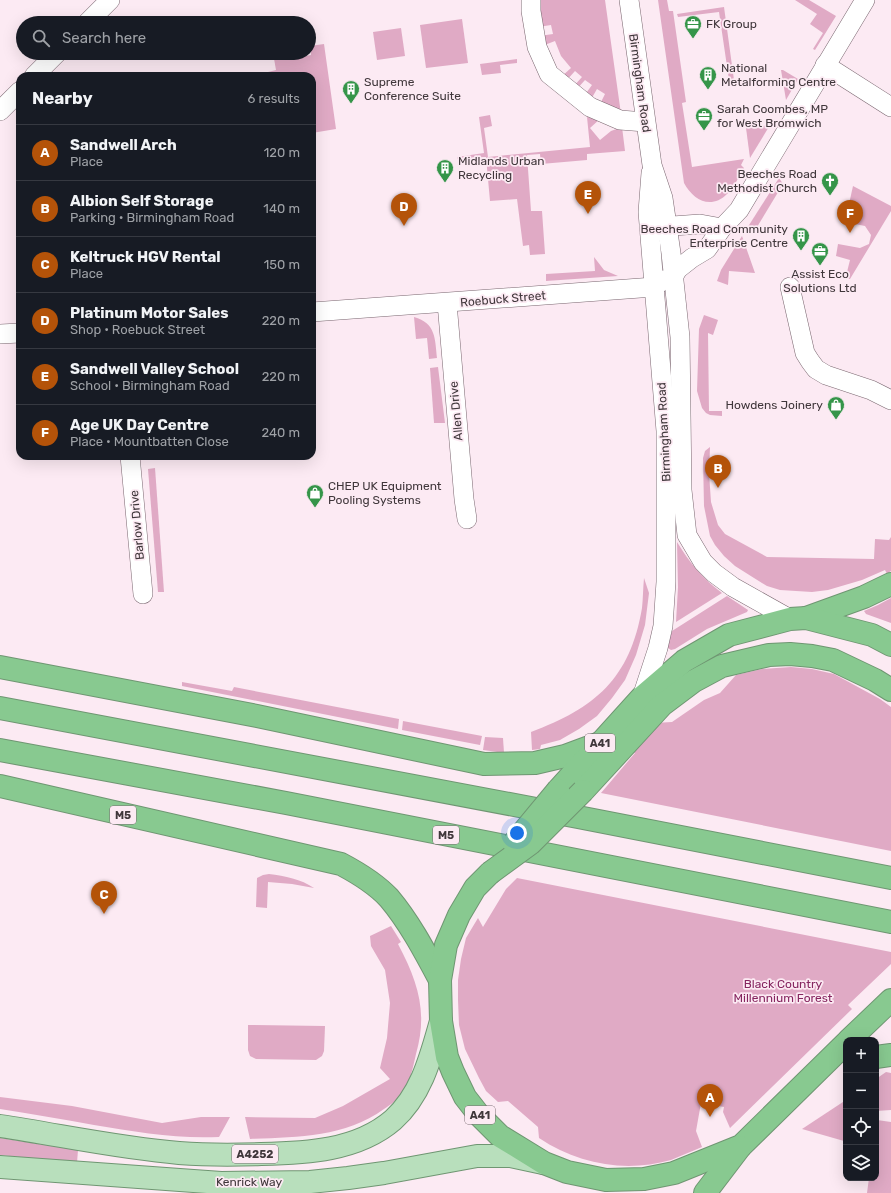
<!DOCTYPE html>
<html lang="en">
<head>
<meta charset="utf-8">
<style>
	body { margin:0; font-family:Rubik,sans-serif; background:#20242c; color:#f1f3f6 }
	.controls { position:absolute; right:12px; bottom:12px; display:grid; overflow:hidden; border-radius:8px; box-shadow:0 4px 16px #0002 }
	.controls button { width:36px; height:36px; display:grid; place-items:center; padding:0; border:0; border-bottom:1px solid #363941; background:#171b24; color:#f1f3f6; font:20px sans-serif }
	.you { position:absolute; left:517px; top:833px; width:14px; height:14px; margin:-10px; border:3px solid #fff; border-radius:50%; background:#1a73e8; box-shadow:0 0 0 6px #1a73e833 }
	.badge { display:grid; place-items:center; width:26px; height:26px; border-radius:50%; background:#b45309; color:#fff; font-size:13px; font-weight:700 }
	.pin { position:absolute; translate:-50% -33px; filter:drop-shadow(0 1px 2px #0008) }
	.pin::after { content:''; position:absolute; top:21px; width:14px; height:12px; background:inherit; clip-path:polygon(0 0,100% 0,50% 100%) }
	.list { margin:0; padding:0; list-style:none }
	h2 { display:flex; justify-content:space-between; align-items:center; height:52px; margin:0; padding:0 16px; font-size:17px }
	h2 small { font-size:13px; font-weight:400; color:#9ea1a6 }
	.list li { display:grid; grid-template-columns:26px 1fr auto; gap:12px; align-items:center; box-sizing:border-box; height:56px; padding:0 16px; border-top:1px solid #363941 }
	.list b { display:block; font-size:15px; white-space:nowrap }
	.list p { margin:0; font-size:13px; white-space:nowrap; color:#9ea1a6 }
	.list em { font-size:13px; font-style:normal; color:#9ea1a6 }
	.icon { flex:none; width:22px; height:22px; fill:none; stroke:currentColor; stroke-width:2; stroke-linecap:round; stroke-linejoin:round }
	.map { position:relative; flex:none; width:891px; height:1193px; overflow:hidden }
	.search { position:absolute; background:#171b24; box-shadow:0 4px 16px #0002; left:16px; top:16px; width:300px; height:44px; display:flex; align-items:center; gap:10px; box-sizing:border-box; padding:0 14px; border-radius:22px; color:#9ea1a6; font-size:15px }
	.panel { position:absolute; background:#171b24; box-shadow:0 4px 16px #0002; left:16px; top:72px; width:300px; height:388px; border-radius:12px }
	.map>svg:first-child { display:block }
</style>
</head>
<body>
<div class="map">
<svg width="891" height="1193" viewBox="0 0 891 1193">
	<rect width="100%" height="100%" fill="#fceaf3"/>
	<g fill="#e0aac5">
		<polygon points="535,0 605,0 621,114 599,106 605,94 597,89 590,101 584,96 592,85 585,80 576,90 573,87 582,77 575,71 566,81 561,77 571,68 561,56 555,41 542,46 539,36 553,34 551,25 538,27"/>
		<path d="M658,0H667L669,11H673L686,102L682,103L692,167L744,159L741,165L744,168C739,176 734,188 727,194C711,210 693,200 684,183Z"/>
		<polygon points="795,0 809,0 836,16 815,50 813,49 823,33 810,24 817,14"/>
		<polygon points="724,7 734,80 729,80 719,12 678,17 677,14"/>
		<polygon points="462,19 468,63 426,68 420,25"/>
		<polygon points="401,28 405,56 377,60 373,32"/>
		<polygon points="324,44 336,129 312,133 312,76 268,76 268,72 276,70 273,53 292,53 293,58 311,55 310,46"/>
		<polygon points="517,59 517,63 500,65 501,73 482,75 480,64"/>
		<polygon points="781,70 783,70 798,79 786,100"/>
		<polygon points="490,115 492,126 484,128 488,157 590,147 587,117 600,119 590,128 600,140 611,131 622,127 625,151 587,154 587,160 541,164 540,154 527,155 531,211 542,211 545,254 530,255 529,245 523,246 517,199 490,201 486,157 457,159 457,157 484,153 479,117"/>
		<polygon points="770,125 750,158 746,128"/>
		<polygon points="779,178 783,184 754,232 744,233"/>
		<polygon points="853,186 891,206 891,211 850,279 831,278 832,273 846,276 850,260 836,256 838,244 860,248 869,244 871,235 865,226 845,222"/>
		<polygon points="742,236 755,273 729,271 728,285 717,281 721,270"/>
		<polygon points="594,257 604,270 618,276 546,281 546,274 595,271"/>
		<polygon points="704,315 718,320 713,335 708,333 709,411 722,411 722,416 710,415 706,413 702,408 697,391 699,329"/>
		<path d="M414,317C436,323 435,339 437,358L429,359L427,338L416,339Z"/>
		<polygon points="438,367 445,423 434,423 430,368"/>
		<polygon points="710,447 709,473 711,502 718,525 725,534 767,557 874,559 875,539 889,540 891,537 891,571 887,574 885,570 862,580 828,590 812,592 780,590 767,586 754,578 735,566 724,556 715,545 710,536 704,506 703,458 705,451"/>
		<polygon points="155,468 164,592 158,592 148,469"/>
		<path d="M677,542C689,562 703,579 722,593L676,622L678,587Z"/>
		<path d="M644,578L649,593L645,625L636,655L625,680L612,698L597,716L579,729L560,740L541,745L540,749L532,750L531,732C595,708 630,679 642,608C643,599 643,588 644,578Z"/>
		<polygon points="727,596 748,610 747,612 707,629 675,649 671,650 668,648 668,645 672,631"/>
		<polygon points="891,598 891,623 866,614 864,611 878,605"/>
		<polygon points="791,667 812,669 834,674 880,699 891,707 891,851 601,793 635,753 629,749 654,723 672,722 704,700 720,693 736,675 762,669"/>
		<polygon points="182,682 232,691 234,687 399,719 398,729 182,686"/>
		<polygon points="403,721 482,736 480,745 402,730"/>
		<polygon points="485,737 503,738 504,753 483,750"/>
		<path d="M269,874C285,876 301,879 314,888L292,884L268,882L267,908L256,907L257,878L263,875Z"/>
		<path d="M517,878L891,952V964L848,1005L852,1009L730,1128L723,1112L724,1107L701,1103L696,1131L702,1147C692,1151 681,1156 671,1160C625,1173 578,1164 539,1138L538,1127L508,1101L498,1102L486,1091L479,1078L465,1049L459,1025L458,1000V980L461,959L466,938L478,918L483,927L506,889Z"/>
		<path d="M391,926L401,942L398,944C418,982 428,1012 416,1054C413,1067 410,1083 402,1094C398,1100 390,1105 384,1109C344,1138 296,1137 250,1139L245,1117L315,1118L343,1106L390,1079L380,1068L387,1038L390,1003L385,970L371,946L370,936Z"/>
		<polygon points="248,1025 325,1026 324,1051 322,1056 316,1060 256,1059 250,1056 248,1050"/>
		<polygon points="886,1072 891,1073 891,1110 876,1111 876,1079"/>
		<path d="M0,1097L72,1106L162,1123L201,1117H230L219,1137C176,1139 136,1132 94,1125C63,1119 31,1114 0,1109Z"/>
		<polygon points="846,1100 846,1139 844,1141 802,1129"/>
		<polygon points="877,1120 891,1122 891,1193 867,1193 869,1178 876,1178"/>
		<polygon points="0,1138 78,1150 77,1163 0,1155"/>
	</g>
	<g fill="none" stroke-linecap="round" stroke-linejoin="round">
		<g stroke="#7a6770" stroke-width="20">
			<g id="minor">
				<polyline points="531,0 531,11 537,47 549,74 590,107 620,120 645,122"/>
				<polyline points="629,0 652,165 663,198 671,253 680,337 682,490 687,535 703,562 714,573 733,587 790,619"/>
				<polyline points="87,23 110,0"/>
				<polyline points="825,65 891,107"/>
				<polyline points="34,76 57,53"/>
				<polyline points="0,111 20,91"/>
				<polyline points="660,231 659,227 700,224 722,228"/>
				<polyline points="673,277 678,269 692,258 707,249 722,228 739,210 865,0"/>
				<polyline points="790,287 805,353 810,361 816,369 826,375 871,390 891,400"/>
				<polyline points="447,303 464,499 467,519"/>
				<polyline points="312,312 654,287 663,280"/>
				<polyline points="0,334 20,333"/>
				<polyline points="130,456 143,594"/>
				<polyline points="642,697 658,648 663,626 666,582 666,431 648,212 651,173"/>
			</g>
		</g>
		<g stroke="#6f9672" stroke-width="24">
			<g id="major">
				<path d="M0,1126C60,1135 119,1148 179,1153C206,1155 234,1155 261,1154C306,1153 357,1151 393,1120C422,1094 431,1056 441,1021"/>
				<polyline points="0,1167 221,1183 310,1182 348,1178 384,1173 477,1156 510,1156 543,1163"/>
			</g>
		</g>
		<g stroke="#6f9672" stroke-width="24">
			<g id="highway">
				<polyline points="806,618 864,597 891,584"/>
				<polyline points="0,667 257,716 484,764 535,763 565,756 600,743"/>
				<polyline points="0,708 578,817 891,878"/>
				<polyline points="0,750 286,803 891,922"/>
				<path d="M0,786L341,864C358,873 376,884 389,898C410,923 425,952 440,980"/>
				<polyline points="558,790 642,697 684,661 729,635 790,619 806,618 872,635 891,645"/>
				<polyline points="583,791 662,705 694,681 722,666 769,655 790,654 812,656 833,660 875,680 891,690"/>
				<polyline points="490,873 475,888 459,915 446,945 440,980 441,1021 447,1057 453,1072 465,1097 479,1115 500,1136 544,1163 567,1172 606,1180 644,1179 674,1173 741,1146 846,1043"/>
				<polyline points="849,1040 891,1000"/>
				<polyline points="876,1057 891,1055"/>
				<polyline points="705,1193 740,1147"/>
			</g>
		</g>
		<use href="#minor" stroke="#fff" stroke-width="19"/>
		<use href="#major" stroke="#b8dfbc" stroke-width="22"/>
		<use href="#highway" stroke="#88c990" stroke-width="22"/>
		<g stroke="#6f9672" stroke-width="24" stroke-linecap="butt">
			<g id="highway-bridge">
				<polyline points="514,843 558,790"/>
				<polyline points="490,873 531,843 583,791"/>
			</g>
		</g>
		<use href="#highway-bridge" stroke="#88c990" stroke-width="22"/>
	</g>
	<defs>
		<g id="office-pin" transform="scale(0.9)"><path d="M0 17L-7.5 6A9.5 9.5 0 1 1 7.5 6Z" fill="#359549" stroke="#fceaf3"/><path d="M-6-3h4V-5.5h4V-3h4V5H-6ZM-1-4.5V-3h2v-1.5ZM-6 0V1H6V0Z" fill="#fff"/></g>
		<g id="building-pin" transform="scale(0.9)"><path d="M0 17L-7.5 6A9.5 9.5 0 1 1 7.5 6Z" fill="#359549" stroke="#fceaf3"/><path d="M-4-6H4V6H1V3H-1V6H-4ZM-2.5-4.3h1.7v1.8h-1.7ZM.8-4.3h1.7v1.8H.8ZM-2.5-1h1.7V.8h-1.7ZM.8-1h1.7V.8H.8Z" fill="#fff"/></g>
		<g id="church-pin" transform="scale(0.9)"><path d="M0 17L-7.5 6A9.5 9.5 0 1 1 7.5 6Z" fill="#359549" stroke="#fceaf3"/><path d="M-1.2-6h2.4v3.5h3.3v2.4h-3.3V6h-2.4V-.1h-3.3v-2.4h3.3Z" fill="#fff"/></g>
		<g id="shop-pin" transform="scale(0.9)"><path d="M0 17L-7.5 6A9.5 9.5 0 1 1 7.5 6Z" fill="#359549" stroke="#fceaf3"/><path d="M-5-2.5h2.3a2.7 3.5 0 0 1 5.4 0H5L5.5 6h-11ZM-1.5-2.5h3a1.5 2.3 0 0 0-3 0Z" fill="#fff"/></g>
	</defs>
	<g fill-rule="evenodd">
		<use href="#office-pin" x="693" y="24"/>
		<use href="#building-pin" x="708" y="75"/>
		<use href="#building-pin" x="351" y="89"/>
		<use href="#office-pin" x="704" y="116"/>
		<use href="#building-pin" x="445" y="168"/>
		<use href="#church-pin" x="830" y="181"/>
		<use href="#building-pin" x="801" y="236"/>
		<use href="#office-pin" x="820" y="251"/>
		<use href="#shop-pin" x="836" y="405"/>
		<use href="#shop-pin" x="315" y="493"/>
	</g>
	<g text-anchor="middle" stroke-width="3.5" stroke-linejoin="round" paint-order="stroke">
		<g fill="#fceaf3" stroke="#786d72" stroke-width="1">
			<rect x="585" y="734" width="30" height="18" rx="3"/>
			<rect x="110" y="806" width="26" height="18" rx="3"/>
			<rect x="433" y="826" width="26" height="18" rx="3"/>
			<rect x="465" y="1106" width="30" height="18" rx="3"/>
			<rect x="232" y="1145" width="46" height="18" rx="3"/>
		</g>
		<g font-size="11" font-weight="bold" fill="#40373b">
			<text x="600" y="747">A41</text>
			<text x="123" y="819">M5</text>
			<text x="446" y="839">M5</text>
			<text x="480" y="1119">A41</text>
			<text x="255" y="1158">A4252</text>
		</g>
		<g font-size="12" fill="#40373b" stroke="#fceaf3" text-anchor="start">
			<text x="706" y="28">FK Group</text>
			<text x="721" y="72">National<tspan x="721" dy="14">Metalforming Centre</tspan></text>
			<text x="364" y="86">Supreme<tspan x="364" dy="14">Conference Suite</tspan></text>
			<text x="717" y="113">Sarah Coombes, MP<tspan x="717" dy="14">for West Bromwich</tspan></text>
			<text x="458" y="165">Midlands Urban<tspan x="458" dy="14">Recycling</tspan></text>
			<text x="817" y="178" text-anchor="end">Beeches Road<tspan x="817" dy="14">Methodist Church</tspan></text>
			<text x="788" y="233" text-anchor="end">Beeches Road Community<tspan x="788" dy="14">Enterprise Centre</tspan></text>
			<text x="820" y="278" text-anchor="middle">Assist Eco<tspan x="820" dy="14">Solutions Ltd</tspan></text>
			<text x="823" y="409" text-anchor="end">Howdens Joinery</text>
			<text x="328" y="490">CHEP UK Equipment<tspan x="328" dy="14">Pooling Systems</tspan></text>
		</g>
		<g font-size="12" fill="#40373b" stroke="#fceaf3">
			<text transform="translate(640 83) rotate(82)" y="4">Birmingham Road</text>
			<text transform="translate(503 299) rotate(-5)" y="4">Roebuck Street</text>
			<text transform="translate(456 411) rotate(-95)" y="4">Allen Drive</text>
			<text transform="translate(664 432) rotate(-93)" y="4">Birmingham Road</text>
			<text transform="translate(137 525) rotate(-95)" y="4">Barlow Drive</text>
			<text x="249" y="1186">Kenrick Way</text>
		</g>
		<g font-size="12" fill="#862660" stroke="#fceaf3">
			<text x="783" y="988">Black Country<tspan x="783" dy="14">Millennium Forest</tspan></text>
		</g>
	</g>
</svg>
<div class="controls">
<button>+</button>
<button>−</button>
<button><svg class="icon" aria-label="locate" viewBox="0 0 24 24"><circle cx="12" cy="12" r="6"/><path d="M12 2v4M12 18v4M2 12h4M18 12h4"/></svg></button>
<button><svg class="icon" aria-label="layers" viewBox="0 0 24 24"><path d="M12 4l9 5-9 5-9-5zM3 14l9 5 9-5"/></svg></button>
</div>
<div class="you"></div>
<div class="pin badge" style="left:710px;top:1117px">A</div>
<div class="pin badge" style="left:718px;top:488px">B</div>
<div class="pin badge" style="left:104px;top:914px">C</div>
<div class="pin badge" style="left:404px;top:226px">D</div>
<div class="pin badge" style="left:588px;top:214px">E</div>
<div class="pin badge" style="left:850px;top:233px">F</div>
<div class="search"><svg class="icon" aria-label="search" viewBox="0 0 24 24"><circle cx="10" cy="10" r="6"/><path d="M15 15l6 6"/></svg>Search here</div>
<section class="panel">
<h2>Nearby<small>6 results</small></h2>
<ul class="list">
<li><span class="badge">A</span><div><b>Sandwell Arch</b><p>Place</p></div><em>120 m</em></li>
<li><span class="badge">B</span><div><b>Albion Self Storage</b><p>Parking · Birmingham Road</p></div><em>140 m</em></li>
<li><span class="badge">C</span><div><b>Keltruck HGV Rental</b><p>Place</p></div><em>150 m</em></li>
<li><span class="badge">D</span><div><b>Platinum Motor Sales</b><p>Shop · Roebuck Street</p></div><em>220 m</em></li>
<li><span class="badge">E</span><div><b>Sandwell Valley School</b><p>School · Birmingham Road</p></div><em>220 m</em></li>
<li><span class="badge">F</span><div><b>Age UK Day Centre</b><p>Place · Mountbatten Close</p></div><em>240 m</em></li>
</ul>
</section>
</div>
</body>
</html>
